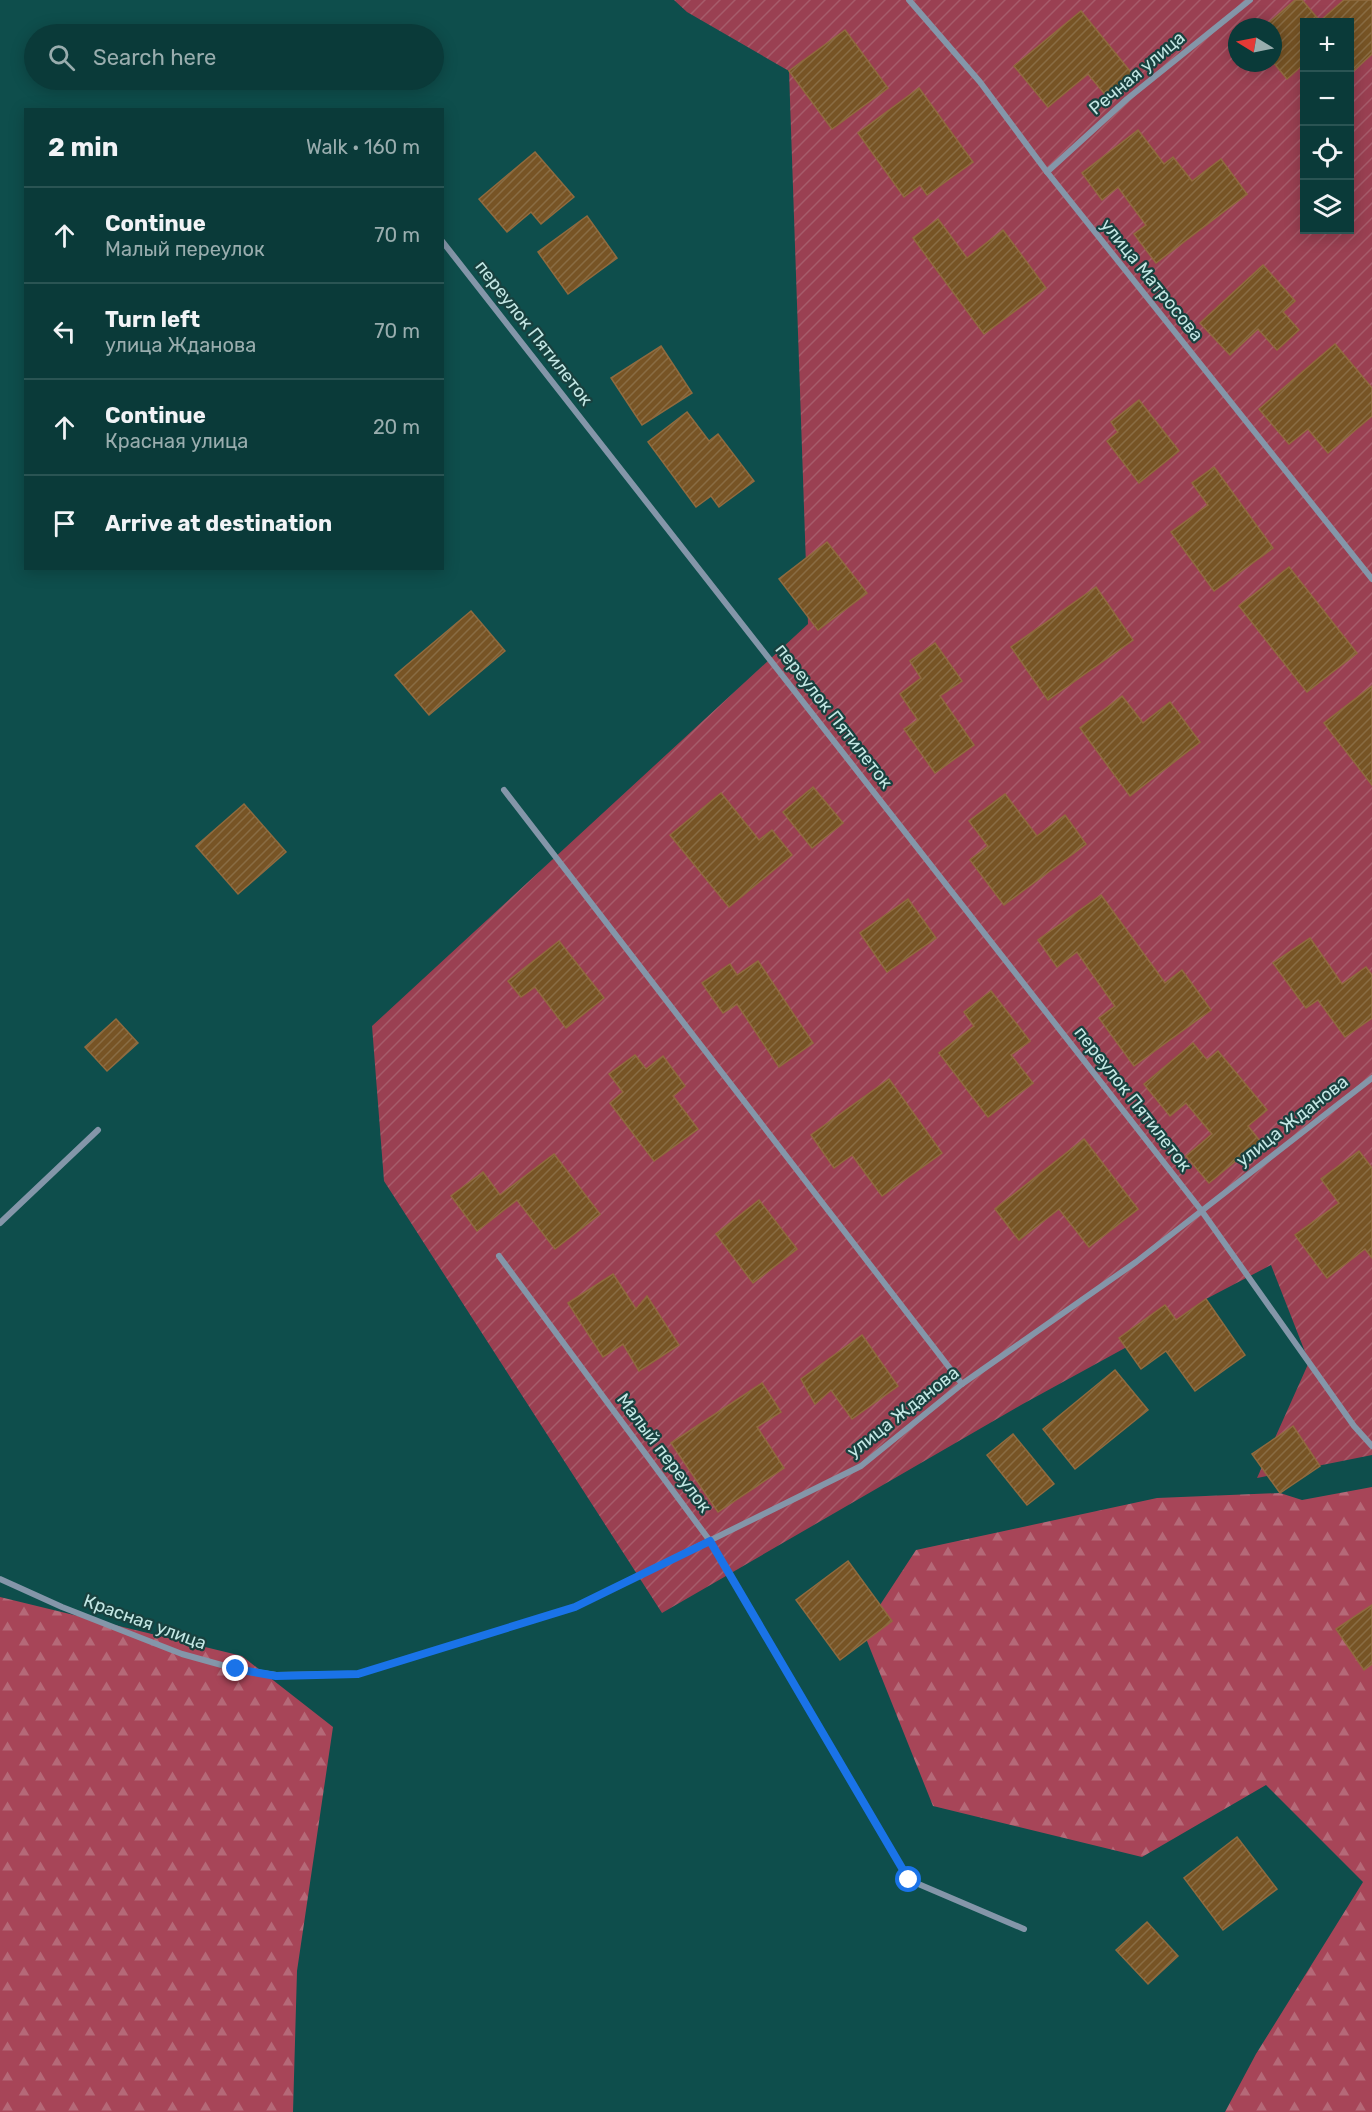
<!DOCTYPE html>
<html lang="en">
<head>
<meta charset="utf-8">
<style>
	body { margin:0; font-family:Rubik,sans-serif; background:#184544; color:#f1f3f6 }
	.controls { position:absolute; right:18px; top:18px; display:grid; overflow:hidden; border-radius:0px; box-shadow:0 3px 15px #0003 }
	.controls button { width:54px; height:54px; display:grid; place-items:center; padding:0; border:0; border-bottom:2px solid #2a5453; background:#0a3a39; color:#f1f3f6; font:30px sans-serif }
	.compass { position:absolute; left:1228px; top:18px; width:54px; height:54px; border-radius:50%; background:#0a3a39; box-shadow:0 3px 15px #0003; rotate:280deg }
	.stop { position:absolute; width:18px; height:18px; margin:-14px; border:4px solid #1a73e8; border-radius:50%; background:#fff }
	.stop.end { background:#1a73e8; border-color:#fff; box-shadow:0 2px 6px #0008 }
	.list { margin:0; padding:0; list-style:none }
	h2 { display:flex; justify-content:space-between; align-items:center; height:78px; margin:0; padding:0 24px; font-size:26px }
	h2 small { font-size:20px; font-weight:400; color:#99adae }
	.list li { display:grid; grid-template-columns:39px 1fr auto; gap:18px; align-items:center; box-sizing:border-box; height:96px; padding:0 24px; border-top:2px solid #2a5453 }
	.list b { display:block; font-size:22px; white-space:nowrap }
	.list p { margin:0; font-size:20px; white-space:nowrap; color:#99adae }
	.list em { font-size:20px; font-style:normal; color:#99adae }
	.icon { flex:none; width:33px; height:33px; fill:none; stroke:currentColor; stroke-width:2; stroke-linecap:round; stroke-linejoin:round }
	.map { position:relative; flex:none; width:1372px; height:2112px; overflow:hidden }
	.search { position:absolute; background:#0a3a39; box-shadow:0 3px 15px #0003; left:24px; top:24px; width:420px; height:66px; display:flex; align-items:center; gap:15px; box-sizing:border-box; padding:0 21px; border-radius:33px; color:#99adae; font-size:22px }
	.panel { position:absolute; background:#0a3a39; box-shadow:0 3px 15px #0003; left:24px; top:108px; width:420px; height:462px; border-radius:0px }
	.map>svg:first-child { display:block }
</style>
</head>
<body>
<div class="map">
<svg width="1372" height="2112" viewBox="0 0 1372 2112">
	<defs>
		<pattern id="forest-firs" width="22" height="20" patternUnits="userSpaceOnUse" patternTransform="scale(1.5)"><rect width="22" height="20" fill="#a74558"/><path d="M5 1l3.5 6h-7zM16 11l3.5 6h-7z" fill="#b56978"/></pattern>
		<pattern id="garden-furrows" width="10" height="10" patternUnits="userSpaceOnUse" patternTransform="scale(1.5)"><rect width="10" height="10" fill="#9a4052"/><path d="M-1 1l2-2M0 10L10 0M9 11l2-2" fill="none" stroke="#a65c6b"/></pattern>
		<pattern id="building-hatch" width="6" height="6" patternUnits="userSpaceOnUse" patternTransform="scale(1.5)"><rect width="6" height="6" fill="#775425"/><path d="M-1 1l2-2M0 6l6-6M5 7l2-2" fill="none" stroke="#896d44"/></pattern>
	</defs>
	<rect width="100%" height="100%" fill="#0e4e4c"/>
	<g fill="url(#forest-firs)">
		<polygon points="1372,1487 1372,2112 1225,2112 1256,2054 1363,1882 1266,1785 1142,1857 933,1806 863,1631 916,1550 1157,1498 1280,1493 1302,1500"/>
		<polygon points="0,1597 242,1656 333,1727 297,1971 293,2112 0,2112"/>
	</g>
	<path fill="url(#garden-furrows)" fill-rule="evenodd" d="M674,0H1372V1455L1257,1478L1309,1362L1271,1265L1206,1299L1176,1320L1021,1405L662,1613L384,1181L372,1026L808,624L789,71L687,12ZM1304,22H1350V230H1304ZM1237,27H1273V63H1237Z"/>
	<g fill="url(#building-hatch)" stroke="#906b3f" stroke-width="1.5">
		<polygon points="1295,0 1302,0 1320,21 1344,0 1372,0 1372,54 1350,74 1350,22 1304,22 1304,64 1287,79 1273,62 1273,27 1264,27"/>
		<polygon points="1081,11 1134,76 1108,98 1088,74 1048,107 1014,66"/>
		<polygon points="845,30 888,88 832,129 789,71"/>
		<polygon points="919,88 973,162 927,195 920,185 904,197 858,133"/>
		<polygon points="1138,130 1164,164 1173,157 1192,181 1221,159 1247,194 1156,263 1134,234 1146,225 1118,187 1102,200 1082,173"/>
		<polygon points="535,152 574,197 541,224 531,212 507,232 479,199"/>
		<polygon points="587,216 617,258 568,294 538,252"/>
		<polygon points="938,219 967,258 1003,230 1046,288 984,334 913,238"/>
		<polygon points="1263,265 1295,301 1283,312 1299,330 1277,350 1258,329 1230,355 1200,323"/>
		<polygon points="1335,344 1372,388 1372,416 1328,453 1308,429 1289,444 1259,409"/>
		<polygon points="661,346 692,393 642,425 611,378"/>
		<polygon points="1139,400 1179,451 1139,483 1107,441 1118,432 1111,422"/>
		<polygon points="687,412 709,441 718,434 754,481 719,507 711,496 696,507 648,442"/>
		<polygon points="1214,467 1273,548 1214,591 1171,532 1208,505 1192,483"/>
		<polygon points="827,542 867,593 818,630 779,579"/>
		<polygon points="1289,567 1357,653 1307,692 1239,606"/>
		<polygon points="1096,587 1133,640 1048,700 1011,647"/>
		<polygon points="471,611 505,651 429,715 395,675"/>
		<polygon points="935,643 962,681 940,696 974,745 935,773 904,729 918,720 900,694 921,678 910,661"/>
		<polygon points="1372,686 1372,785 1324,723"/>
		<polygon points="1122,696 1143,723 1170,702 1200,742 1130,796 1080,728"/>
		<polygon points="813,787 843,823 812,848 783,812"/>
		<polygon points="721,793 759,840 772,830 792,855 729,907 670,835"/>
		<polygon points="1005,794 1037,836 1065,815 1086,844 1004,905 970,860 988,846 969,821"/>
		<polygon points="244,804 286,852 238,894 196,846"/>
		<polygon points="1101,895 1165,983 1182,970 1211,1010 1134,1066 1099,1018 1115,1006 1077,952 1057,967 1038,940"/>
		<polygon points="908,899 936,938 887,972 860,933"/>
		<polygon points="1310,938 1342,984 1366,967 1372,975 1372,1018 1345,1037 1318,1000 1306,1008 1273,963"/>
		<polygon points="559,941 604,998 566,1028 535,987 521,997 508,981"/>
		<polygon points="758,961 813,1043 779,1067 737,1004 723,1013 702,983 730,964 737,975"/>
		<polygon points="991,991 1030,1041 1011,1055 1033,1083 988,1117 939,1053 974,1026 964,1012"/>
		<polygon points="116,1019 138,1043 107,1071 85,1047"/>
		<polygon points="1193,1043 1207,1060 1218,1051 1267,1110 1248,1126 1260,1141 1209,1183 1186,1156 1212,1134 1186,1103 1170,1116 1144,1084"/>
		<polygon points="635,1055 646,1069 663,1056 685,1086 673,1096 698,1129 654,1161 610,1103 623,1092 609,1074"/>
		<polygon points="889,1079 942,1153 882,1196 852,1155 834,1168 811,1135"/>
		<polygon points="1084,1139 1138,1209 1089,1247 1059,1209 1019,1240 995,1209"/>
		<polygon points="1359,1151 1372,1168 1372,1258 1365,1249 1327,1278 1295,1235 1339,1203 1321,1179"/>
		<polygon points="554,1154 600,1214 555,1249 517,1200 477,1231 451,1196 483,1172 500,1195"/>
		<polygon points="759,1200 797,1249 753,1283 716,1234"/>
		<polygon points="613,1274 636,1309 647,1296 679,1345 639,1371 623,1344 603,1357 568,1303"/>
		<polygon points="1206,1299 1245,1355 1195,1391 1166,1351 1141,1369 1119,1338 1165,1305 1176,1320"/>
		<polygon points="862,1335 898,1386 852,1419 831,1390 815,1404 801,1379"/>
		<polygon points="1115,1370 1148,1410 1075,1469 1043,1429"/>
		<polygon points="762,1383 781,1412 757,1427 784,1468 718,1512 671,1443"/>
		<polygon points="1293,1426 1320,1466 1280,1493 1252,1454"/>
		<polygon points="1013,1434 1054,1484 1027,1505 987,1455"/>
		<polygon points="848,1561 892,1621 840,1660 796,1600"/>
		<polygon points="1372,1605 1372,1664 1364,1670 1336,1629"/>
		<polygon points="1237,1837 1277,1889 1223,1930 1184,1878"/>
		<polygon points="1147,1922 1178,1956 1148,1984 1116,1950"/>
	</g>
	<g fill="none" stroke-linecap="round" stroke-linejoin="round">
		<g stroke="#8496a9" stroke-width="6">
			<polyline points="909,0 980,82 1047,172 1372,579"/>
			<polyline points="1047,172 1127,99 1250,0"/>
			<polyline points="442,241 1201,1210 1354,1426 1372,1446"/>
			<polyline points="504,790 962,1384"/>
			<polyline points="0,1223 98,1130"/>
			<polyline points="499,1256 710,1541 909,1880 1024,1929"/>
			<polyline points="0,1579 62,1607 182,1654 236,1669 276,1675 358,1674 575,1607 861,1466 962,1384 1136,1262 1372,1078"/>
		</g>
	</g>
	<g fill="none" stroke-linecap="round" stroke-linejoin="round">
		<polyline stroke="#1a73e8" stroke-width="8" points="236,1669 276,1676 358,1674 575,1607 710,1541 909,1880"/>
	</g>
	<g text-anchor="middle" stroke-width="4.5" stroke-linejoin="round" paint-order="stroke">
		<g font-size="18" fill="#c3e7e4" stroke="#18413f">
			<text transform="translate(1137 73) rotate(-40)" y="6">Речная улица</text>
			<text transform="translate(1152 280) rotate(51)" y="6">улица Матросова</text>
			<text transform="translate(534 333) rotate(52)" y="6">переулок Пятилеток</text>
			<text transform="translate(834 716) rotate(52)" y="6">переулок Пятилеток</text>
			<text transform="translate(1133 1099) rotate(52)" y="6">переулок Пятилеток</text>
			<text transform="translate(1292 1121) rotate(-38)" y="6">улица Жданова</text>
			<text transform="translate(903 1412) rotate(-38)" y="6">улица Жданова</text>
			<text transform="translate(664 1453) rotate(53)" y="6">Малый переулок</text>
			<text transform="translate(145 1622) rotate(20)" y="6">Красная улица</text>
		</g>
	</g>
</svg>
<div class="controls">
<button>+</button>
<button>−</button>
<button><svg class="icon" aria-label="locate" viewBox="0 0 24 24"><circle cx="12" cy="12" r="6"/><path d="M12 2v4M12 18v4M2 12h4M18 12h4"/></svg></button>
<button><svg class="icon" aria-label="layers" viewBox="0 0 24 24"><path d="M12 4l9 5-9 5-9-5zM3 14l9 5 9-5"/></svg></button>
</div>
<svg class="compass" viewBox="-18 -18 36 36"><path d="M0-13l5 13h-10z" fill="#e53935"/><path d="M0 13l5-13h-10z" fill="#99adae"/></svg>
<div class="stop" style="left:909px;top:1880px"></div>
<div class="stop end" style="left:236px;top:1669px"></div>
<div class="search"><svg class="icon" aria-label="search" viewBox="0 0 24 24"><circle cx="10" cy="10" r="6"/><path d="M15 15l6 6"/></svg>Search here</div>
<section class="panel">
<h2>2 min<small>Walk · 160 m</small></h2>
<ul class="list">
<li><svg class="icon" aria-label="ahead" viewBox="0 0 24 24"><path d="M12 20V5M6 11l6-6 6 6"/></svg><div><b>Continue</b><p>Малый переулок</p></div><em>70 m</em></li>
<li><svg class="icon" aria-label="left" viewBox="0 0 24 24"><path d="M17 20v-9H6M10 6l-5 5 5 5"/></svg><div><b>Turn left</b><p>улица Жданова</p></div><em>70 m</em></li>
<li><svg class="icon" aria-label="ahead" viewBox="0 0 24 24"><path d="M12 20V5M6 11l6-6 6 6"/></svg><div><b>Continue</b><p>Красная улица</p></div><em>20 m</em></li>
<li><svg class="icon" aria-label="arrive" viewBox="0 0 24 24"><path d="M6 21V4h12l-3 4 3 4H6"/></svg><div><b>Arrive at destination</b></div></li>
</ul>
</section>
</div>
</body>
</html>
